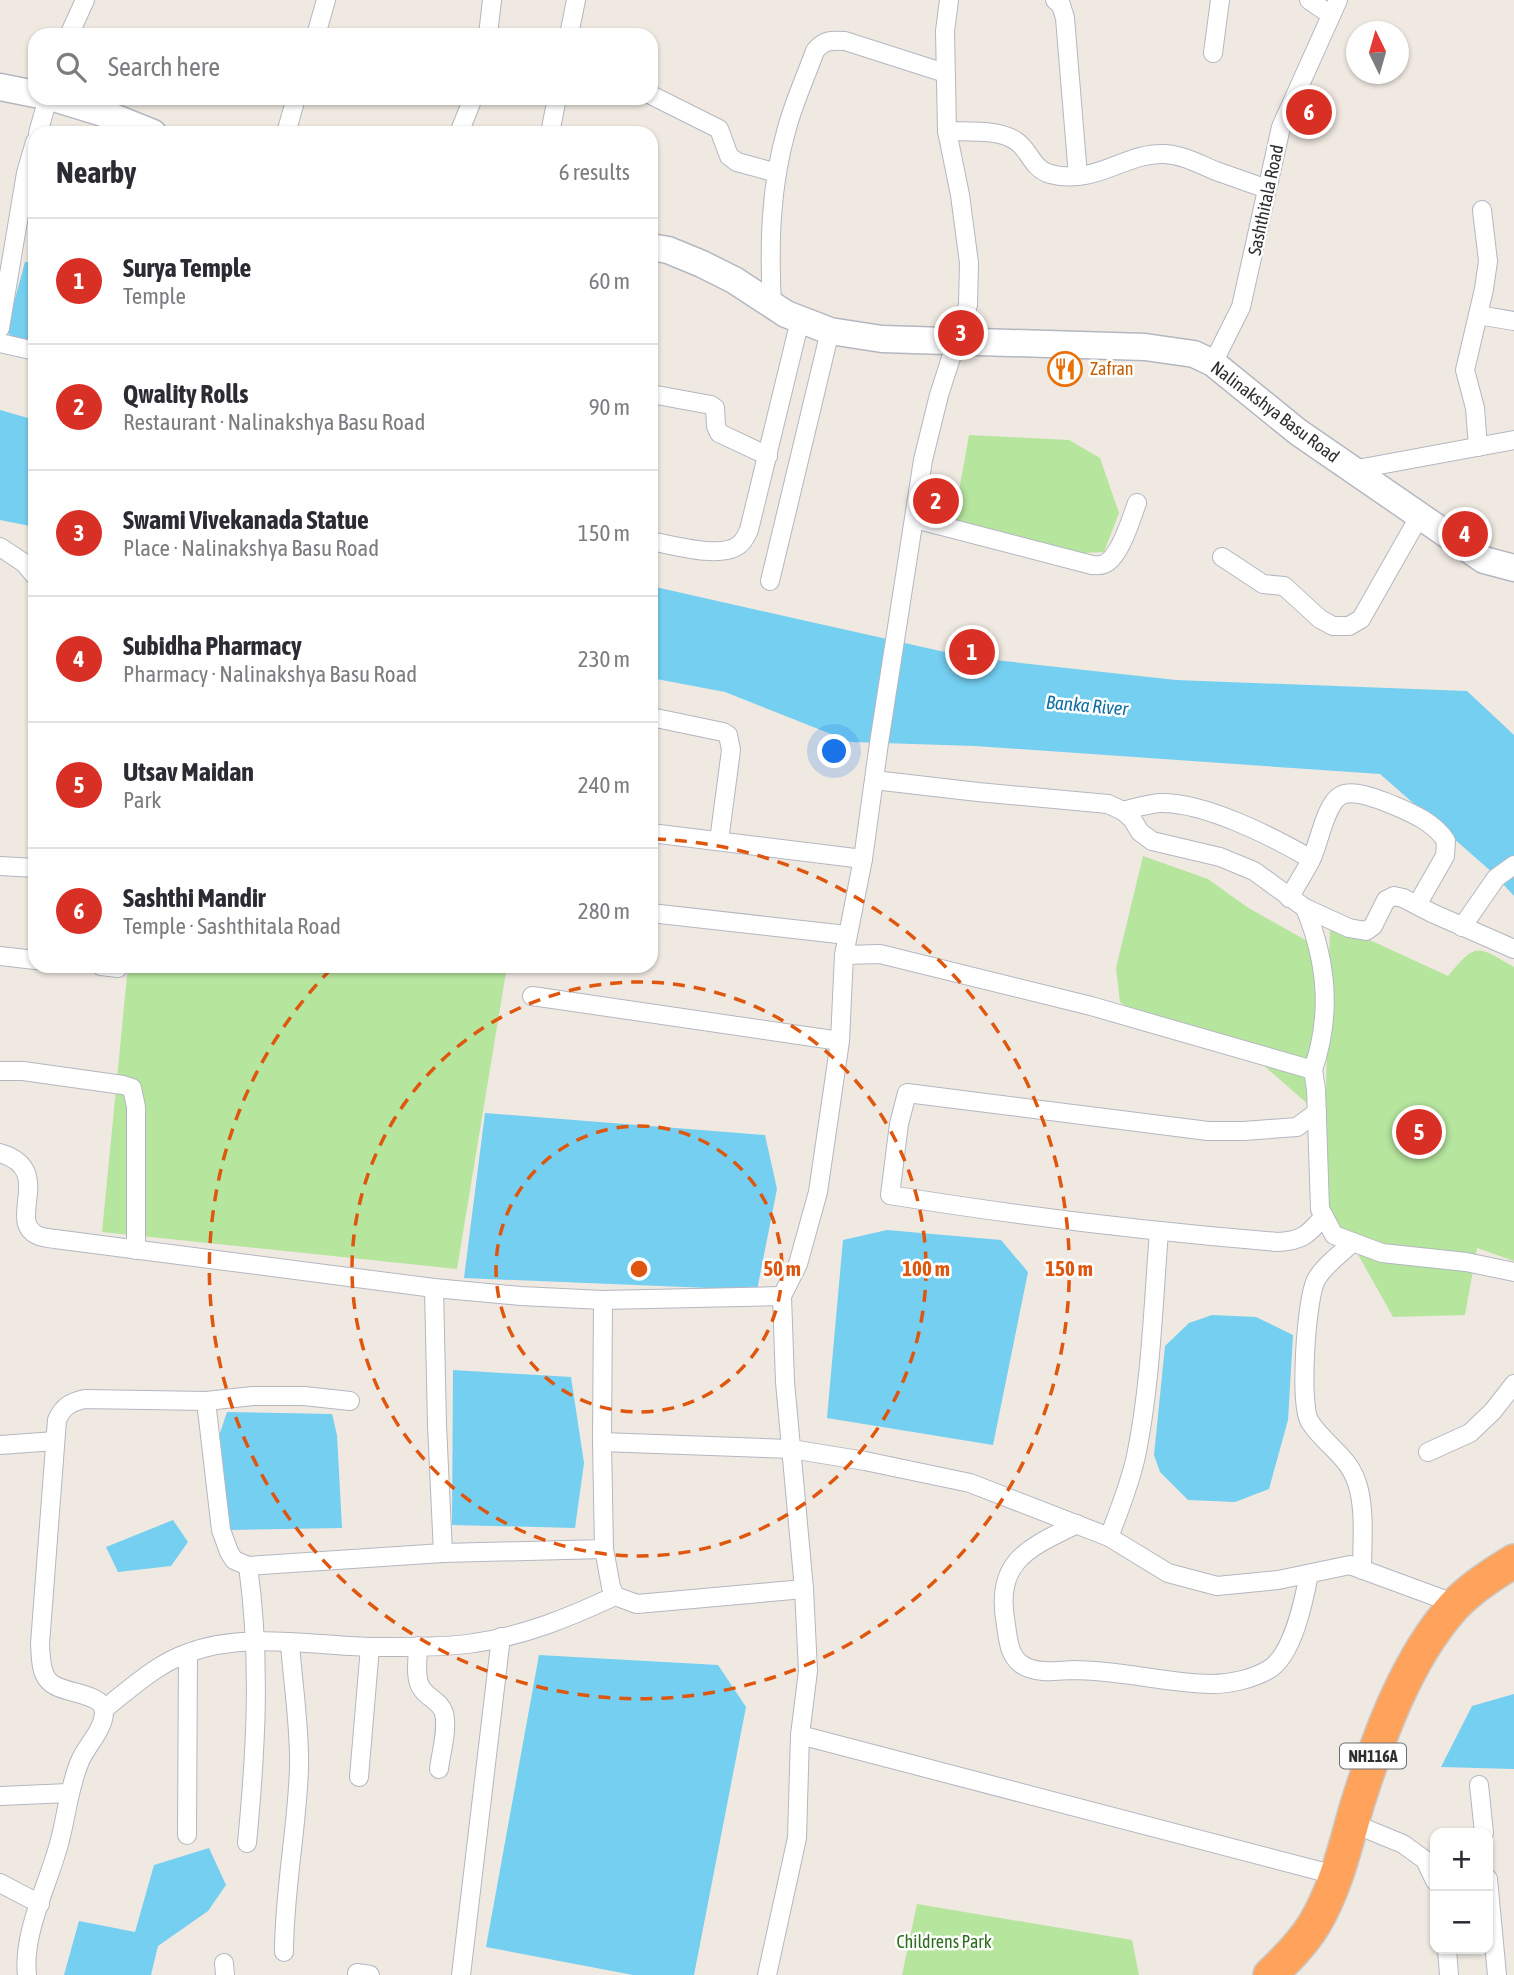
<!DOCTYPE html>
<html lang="en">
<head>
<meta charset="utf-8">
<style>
	body { margin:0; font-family:"Asap Condensed",sans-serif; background:#f2f2f3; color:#2b2b33 }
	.controls { position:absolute; right:21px; bottom:21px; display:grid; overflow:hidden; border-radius:14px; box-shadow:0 2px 5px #0004 }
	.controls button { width:63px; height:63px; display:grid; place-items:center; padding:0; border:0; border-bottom:2px solid #e1e1e2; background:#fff; color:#2b2b33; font:35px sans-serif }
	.compass { position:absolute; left:1346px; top:21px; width:63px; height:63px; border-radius:50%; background:#fff; box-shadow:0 2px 5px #0004; rotate:355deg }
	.you { position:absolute; left:835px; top:752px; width:24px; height:24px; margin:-18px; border:5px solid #fff; border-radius:50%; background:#1a73e8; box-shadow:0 0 0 10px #1a73e833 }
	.badge { display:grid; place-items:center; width:46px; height:46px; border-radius:50%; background:#d93025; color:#fff; font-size:23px; font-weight:700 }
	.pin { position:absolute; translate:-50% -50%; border:4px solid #fff; box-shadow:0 2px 7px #0006 }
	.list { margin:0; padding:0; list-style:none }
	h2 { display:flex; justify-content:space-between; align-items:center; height:91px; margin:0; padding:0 28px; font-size:30px }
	h2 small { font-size:23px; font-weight:400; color:#7c7c81 }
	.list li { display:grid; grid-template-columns:46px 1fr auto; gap:21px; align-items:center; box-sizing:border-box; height:126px; padding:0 28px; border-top:2px solid #e1e1e2 }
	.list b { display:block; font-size:26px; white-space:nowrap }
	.list p { margin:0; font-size:23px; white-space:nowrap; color:#7c7c81 }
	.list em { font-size:23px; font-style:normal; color:#7c7c81 }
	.icon { flex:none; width:38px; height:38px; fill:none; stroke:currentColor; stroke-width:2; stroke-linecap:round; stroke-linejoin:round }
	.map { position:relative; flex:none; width:1514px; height:1975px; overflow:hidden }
	.search { position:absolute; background:#fff; box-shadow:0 2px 5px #0004; left:28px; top:28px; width:630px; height:77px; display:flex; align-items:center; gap:18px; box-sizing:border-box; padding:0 24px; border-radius:21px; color:#7c7c81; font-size:26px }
	.panel { position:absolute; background:#fff; box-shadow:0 2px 5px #0004; left:28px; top:126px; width:630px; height:847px; border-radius:21px }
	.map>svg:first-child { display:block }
</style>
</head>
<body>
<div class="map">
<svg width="1514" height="1975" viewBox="0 0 1514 1975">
	<rect width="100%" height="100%" fill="#efe9e1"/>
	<g fill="#b6e59e">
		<polygon points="969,435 1069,440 1100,458 1119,513 1104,552 1044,555 973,544 951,536"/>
		<polygon points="1143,856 1208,879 1247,907 1323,950 1317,1112 1247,1051 1155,1026 1120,1002 1116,968"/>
		<path d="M1330,927L1372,941L1448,976C1477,941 1477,946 1514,967V1261L1477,1248L1465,1315L1393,1317L1346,1233L1340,1230L1323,1203Z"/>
		<polygon points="128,966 507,966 457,1269 102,1232"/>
		<polygon points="917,1904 1132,1940 1139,1975 902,1975"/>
	</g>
	<g fill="#75cff0">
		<polygon points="25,262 35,262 35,345 18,340 6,332"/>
		<polygon points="0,410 35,420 35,527 0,520"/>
		<polygon points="651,586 967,657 1176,680 1467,691 1514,735 1514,896 1493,873 1380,774 975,746 851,742 725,692 651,678"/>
		<polygon points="485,1113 765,1135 777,1189 757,1290 464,1278"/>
		<polygon points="887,1230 1001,1240 1028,1272 993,1445 827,1418 843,1240"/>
		<polygon points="1212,1315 1256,1317 1293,1335 1288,1420 1269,1489 1235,1502 1188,1500 1160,1472 1154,1455 1165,1346 1189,1323"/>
		<polygon points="453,1370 571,1377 584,1463 575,1528 452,1525"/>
		<polygon points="227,1412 332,1414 337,1435 342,1528 230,1530 215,1448"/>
		<polygon points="173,1520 188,1542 171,1566 118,1572 106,1547"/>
		<polygon points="539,1655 718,1665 746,1707 694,1975 633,1975 486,1947"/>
		<polygon points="1514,1694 1514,1769 1441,1767 1472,1706"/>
		<polygon points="209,1848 226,1885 208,1911 158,1946 151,1975 64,1975 79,1921 135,1932 154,1865"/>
	</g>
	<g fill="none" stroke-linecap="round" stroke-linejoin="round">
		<g stroke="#b4b7c1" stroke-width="20">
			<g id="street">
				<polyline points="1055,0 1061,5 1065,18 1078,176"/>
				<polyline points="1309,0 1331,15"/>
				<polyline points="69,35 85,0"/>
				<polyline points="316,35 326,0"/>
				<polyline points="488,35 492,0"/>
				<polyline points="569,35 576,0"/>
				<polyline points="1213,53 1220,0"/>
				<polyline points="651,95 719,129 729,156 737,162 777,173"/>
				<path d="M947,131C968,132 999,129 1016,141C1030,150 1031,168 1050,174C1096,186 1125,152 1165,154C1183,155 1199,164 1216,171C1233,177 1250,183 1267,189"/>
				<polyline points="38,133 48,98"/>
				<polyline points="286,133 296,98"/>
				<polyline points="459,133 473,98"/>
				<polyline points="550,133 557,98"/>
				<path d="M772,306C769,245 770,187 787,128C794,102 806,76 815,51C824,40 831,40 845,41L945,73"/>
				<polyline points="1478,315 1514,321"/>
				<polyline points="0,328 26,173 35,142"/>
				<polyline points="0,343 35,351"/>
				<polyline points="1213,363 1241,307 1281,127 1338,0"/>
				<polyline points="651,394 711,405 715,408 716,426 719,433 768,456"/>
				<polyline points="1478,447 1475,408 1465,370 1484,289 1488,261 1482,210"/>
				<polyline points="1352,470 1514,440"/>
				<path d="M915,519L1092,565C1096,565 1100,566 1104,564C1120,558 1131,519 1137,503"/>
				<path d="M651,541C672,545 723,560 740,544C744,541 747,534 749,530L800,320"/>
				<polyline points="0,547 24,563 35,576"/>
				<polyline points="1222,557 1263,584 1284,586 1320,619 1333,626 1349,626 1361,619 1419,517"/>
				<polyline points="770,581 830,331"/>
				<polyline points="651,717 723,732 728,735 731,750 719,841"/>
				<polyline points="874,780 978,792 1108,804 1123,811 1132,819 1140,832 1152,841 1220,857 1254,871 1305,908 1349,928 1366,931 1373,926 1386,900 1394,896 1403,898 1432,913 1514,949"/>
				<path d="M1123,811C1135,808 1147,804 1160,803C1205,802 1273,837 1311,859"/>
				<polyline points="651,833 863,859"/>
				<polyline points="0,866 35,868"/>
				<path d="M1289,898C1296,886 1304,873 1311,860C1319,844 1325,805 1340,796C1353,788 1380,800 1393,805C1412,813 1435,823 1446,841L1445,856L1417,905"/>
				<path d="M1305,908C1327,962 1332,1014 1313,1070"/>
				<polyline points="651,913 847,935"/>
				<polyline points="1462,927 1496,878 1514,865"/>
				<polyline points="844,955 880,954 1091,1006 1313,1070 1316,1089 1320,1209 1334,1235 1382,1253 1466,1262 1514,1272"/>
				<polyline points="0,956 35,960"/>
				<polyline points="101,966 118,968"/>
				<polyline points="532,996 840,1041"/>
				<polyline points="0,1071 23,1071 123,1085 132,1088 136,1107 136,1250"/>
				<path d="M1317,1112L1297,1127L1244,1131H1208L907,1093L899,1124L890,1195C1018,1216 1147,1231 1277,1242C1302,1241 1308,1235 1324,1216"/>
				<path d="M0,1153C57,1170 4,1222 39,1236C44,1238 50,1238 55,1239L434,1288L521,1296L603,1300L782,1296"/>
				<path d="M1353,1242C1342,1253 1323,1266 1316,1280C1306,1299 1299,1406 1310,1422C1327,1448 1351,1456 1359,1490C1365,1516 1362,1544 1362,1570"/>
				<polyline points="434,1288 437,1425 443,1553"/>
				<polyline points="206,1401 221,1530 229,1552 234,1560 248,1566 443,1553 604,1549 602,1442 603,1300"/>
				<polyline points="602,1442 791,1449 865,1461 970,1483 1109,1537 1168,1573 1217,1586 1278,1580 1350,1565 1456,1604"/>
				<polyline points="0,1445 55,1441"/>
				<polyline points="1428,1452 1470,1433 1493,1411 1514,1384"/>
				<path d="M1077,1524C1028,1548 994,1561 1006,1625C1008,1639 1009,1655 1021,1664C1035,1674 1057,1671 1073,1670C1120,1670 1165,1683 1211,1684C1230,1684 1252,1679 1268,1670C1293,1656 1304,1600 1309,1574"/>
				<path d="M1109,1537C1119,1511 1130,1484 1136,1456C1151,1383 1153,1306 1159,1232"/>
				<polyline points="604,1549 611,1587 615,1596 637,1604 804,1589"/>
				<path d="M418,1646C418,1658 414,1679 422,1689C429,1699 440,1701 444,1713C448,1730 441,1752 439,1769"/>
				<path d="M104,1709C130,1689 156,1664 188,1653C244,1632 310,1645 368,1647C398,1647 444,1648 474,1643C524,1636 570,1617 615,1596"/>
				<polyline points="800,1735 1335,1875"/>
				<polyline points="359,1777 370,1647"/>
				<polyline points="1479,1785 1484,1833"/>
				<polyline points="0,1796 69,1793"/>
				<polyline points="1352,1823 1403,1844 1425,1860 1435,1881"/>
				<polyline points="187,1835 188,1653"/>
				<path d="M247,1843C256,1750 261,1659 248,1566"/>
				<polyline points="1488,1879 1497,1975"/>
				<polyline points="0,1883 40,1904"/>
				<polyline points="1447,1949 1449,1975"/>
				<path d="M284,1952C284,1891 297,1830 299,1768C300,1727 293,1685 290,1644"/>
				<polyline points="224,1963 225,1975"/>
				<polyline points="357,1973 370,1975"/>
				<path d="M27,1975C22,1932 50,1881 60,1840C67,1813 69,1787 80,1761C86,1746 103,1731 104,1713C105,1691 59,1695 48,1680C40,1671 41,1655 40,1644L57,1420C63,1406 71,1402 85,1399L206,1401L253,1396H304L350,1401"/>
				<polyline points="461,1975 501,1637"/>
				<polyline points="767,1975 797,1838 800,1735 808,1671 804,1589 785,1382 782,1296 798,1264 818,1192 840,1041 844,955 863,859 879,743 923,460 939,395 968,305 969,263 960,195 947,131 945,31 949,0"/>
			</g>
		</g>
		<g stroke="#b4b7c1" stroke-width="29">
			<g id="secondary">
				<polyline points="0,87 35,94"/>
				<polyline points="54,98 106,114 153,133"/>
				<polyline points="651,247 668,250 702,264 734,280 786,314 830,331 882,339 1145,347 1194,354 1213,363 1298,432 1484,560 1514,568"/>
			</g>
		</g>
		<g stroke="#c9c9c9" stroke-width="36">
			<path id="highway" d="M1270,1975C1287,1959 1303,1943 1315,1923C1337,1886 1346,1842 1358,1802C1379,1736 1407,1658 1454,1606C1471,1588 1493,1574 1514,1561"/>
		</g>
		<use href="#street" stroke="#fff" stroke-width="18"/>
		<use href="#secondary" stroke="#fff" stroke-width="26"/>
		<use href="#highway" stroke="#ffa35c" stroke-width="33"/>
	</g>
	<g fill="none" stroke="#df570e" stroke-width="3.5" stroke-dasharray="12 9">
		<circle cx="639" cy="1269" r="143"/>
		<circle cx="639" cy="1269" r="287"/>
		<path d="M654 839A430 430 0 1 1 332 968"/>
	</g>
	<defs>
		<g id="restaurant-ring" transform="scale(1.75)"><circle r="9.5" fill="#fff" stroke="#e8710a" stroke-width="1.5"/><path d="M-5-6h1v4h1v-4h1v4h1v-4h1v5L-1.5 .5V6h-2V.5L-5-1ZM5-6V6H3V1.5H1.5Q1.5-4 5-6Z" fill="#e8710a"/></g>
	</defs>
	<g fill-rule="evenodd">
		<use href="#restaurant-ring" x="1065" y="369"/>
	</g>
	<g text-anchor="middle" stroke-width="5" stroke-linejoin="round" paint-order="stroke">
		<rect fill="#fff" stroke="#6d6d6d" stroke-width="2" x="1340" y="1743.5" width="66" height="25" rx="5"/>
		<g font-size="16" font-weight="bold" fill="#2e2e2e">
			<text x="1373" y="1762">NH116A</text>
		</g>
		<g font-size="18" fill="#2e2e2e" stroke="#fff">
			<text transform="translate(1266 200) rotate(-78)" y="6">Sashthitala Road</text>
			<text transform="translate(1275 412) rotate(37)" y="6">Nalinakshya Basu Road</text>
		</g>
		<g font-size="18" fill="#c56008" stroke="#fff" text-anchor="start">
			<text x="1090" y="375">Zafran</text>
		</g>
		<g font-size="18" fill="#2c6e1b" stroke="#fff">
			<text x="944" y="1948">Childrens Park</text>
		</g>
		<g font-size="19" font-style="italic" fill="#0d6fa3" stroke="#fff">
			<text transform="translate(1087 705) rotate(5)" y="7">Banka River</text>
		</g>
	</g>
	<circle cx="639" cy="1269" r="10" fill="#df570e" stroke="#fff" stroke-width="3.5"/>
	<g font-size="21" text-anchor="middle" font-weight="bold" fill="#df570e" stroke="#fff" stroke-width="5" stroke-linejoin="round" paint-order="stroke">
		<text x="782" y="1276">50 m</text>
		<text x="926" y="1276">100 m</text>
		<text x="1069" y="1276">150 m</text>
	</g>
</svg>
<div class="controls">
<button>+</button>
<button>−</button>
</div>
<svg class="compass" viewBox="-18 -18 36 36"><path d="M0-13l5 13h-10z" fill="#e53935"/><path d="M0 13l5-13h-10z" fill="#7c7c81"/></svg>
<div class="you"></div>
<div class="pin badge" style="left:972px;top:652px">1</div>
<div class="pin badge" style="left:936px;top:501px">2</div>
<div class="pin badge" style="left:961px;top:333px">3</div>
<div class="pin badge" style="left:1465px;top:534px">4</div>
<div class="pin badge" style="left:1419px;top:1132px">5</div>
<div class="pin badge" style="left:1309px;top:112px">6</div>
<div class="search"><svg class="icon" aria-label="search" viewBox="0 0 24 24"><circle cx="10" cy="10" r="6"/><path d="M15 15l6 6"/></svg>Search here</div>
<section class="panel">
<h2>Nearby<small>6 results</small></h2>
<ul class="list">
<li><span class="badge">1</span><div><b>Surya Temple</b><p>Temple</p></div><em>60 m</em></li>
<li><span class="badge">2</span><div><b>Qwality Rolls</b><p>Restaurant · Nalinakshya Basu Road</p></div><em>90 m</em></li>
<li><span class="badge">3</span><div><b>Swami Vivekanada Statue</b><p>Place · Nalinakshya Basu Road</p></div><em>150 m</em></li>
<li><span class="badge">4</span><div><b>Subidha Pharmacy</b><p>Pharmacy · Nalinakshya Basu Road</p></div><em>230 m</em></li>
<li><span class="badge">5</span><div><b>Utsav Maidan</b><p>Park</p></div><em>240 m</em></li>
<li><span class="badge">6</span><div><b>Sashthi Mandir</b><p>Temple · Sashthitala Road</p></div><em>280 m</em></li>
</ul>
</section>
</div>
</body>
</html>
